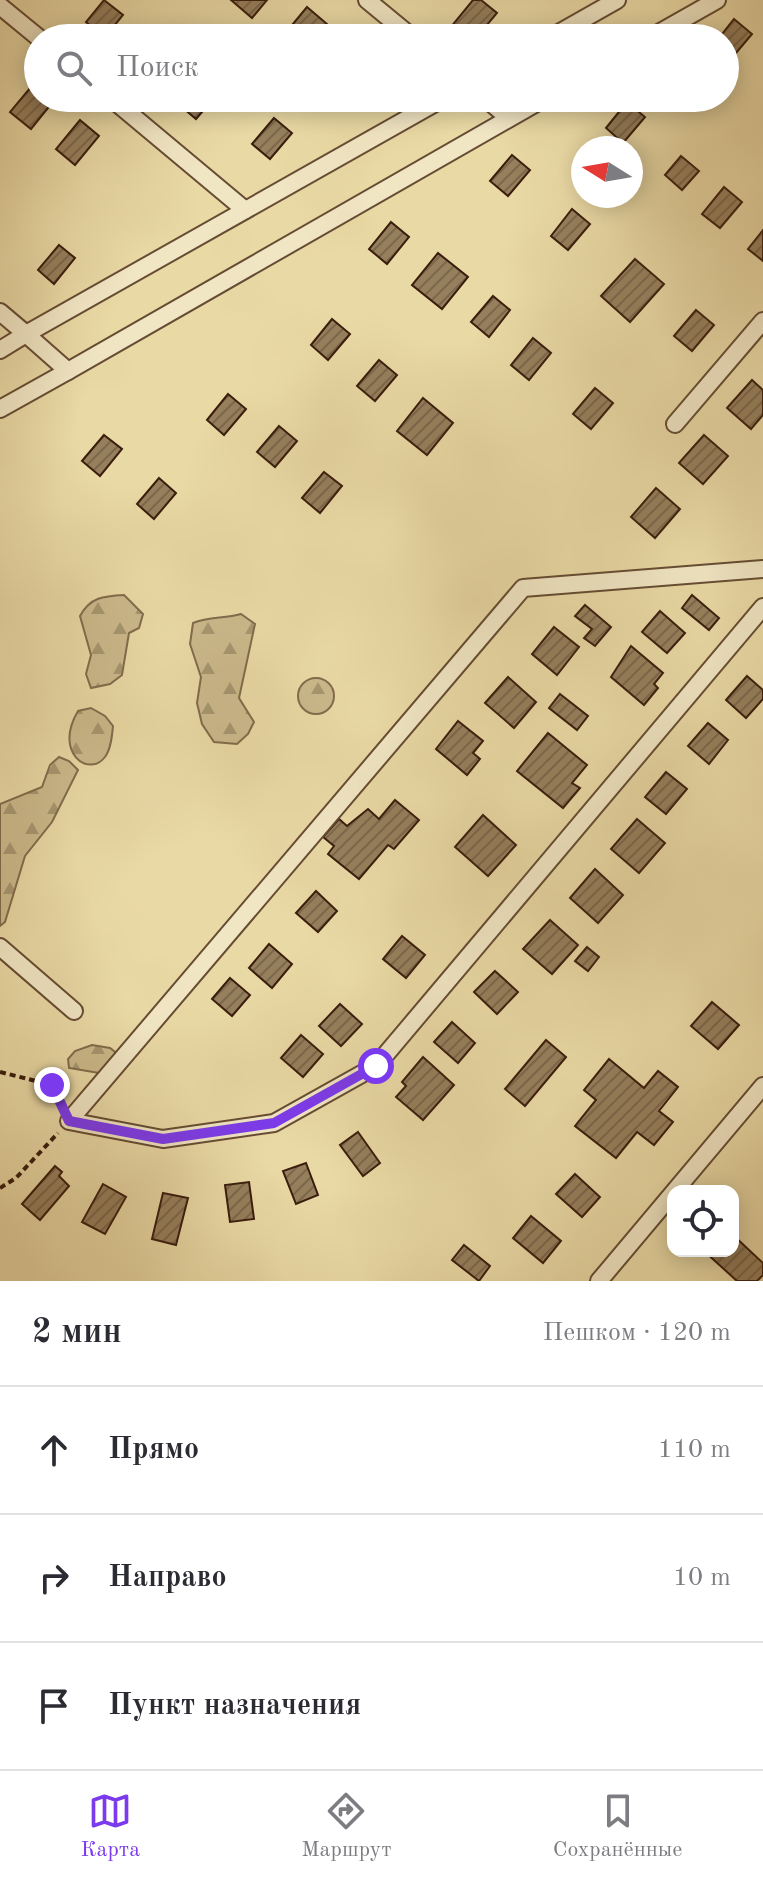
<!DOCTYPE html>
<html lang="ru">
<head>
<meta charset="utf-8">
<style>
	body { margin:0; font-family:"Old Standard TT",serif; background:#f2f2f3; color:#2b2b33 }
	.controls { position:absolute; right:24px; bottom:24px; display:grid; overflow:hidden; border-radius:16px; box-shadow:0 4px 20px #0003 }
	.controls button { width:72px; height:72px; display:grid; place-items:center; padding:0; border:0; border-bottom:2px solid #e1e1e2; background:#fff; color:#2b2b33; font:40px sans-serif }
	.compass { position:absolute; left:571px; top:136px; width:72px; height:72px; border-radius:50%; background:#fff; box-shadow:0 4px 20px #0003; rotate:281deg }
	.stop { position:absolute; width:24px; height:24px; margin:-18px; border:6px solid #7c3aed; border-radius:50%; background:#fff }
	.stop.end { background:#7c3aed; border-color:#fff; box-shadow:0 2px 8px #0008 }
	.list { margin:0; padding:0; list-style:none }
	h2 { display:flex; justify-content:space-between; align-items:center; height:104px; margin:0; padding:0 32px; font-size:34px }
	h2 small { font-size:26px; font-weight:400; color:#7c7c81 }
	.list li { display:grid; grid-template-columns:52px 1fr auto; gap:24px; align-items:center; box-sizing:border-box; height:128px; padding:0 32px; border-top:2px solid #e1e1e2 }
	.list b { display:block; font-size:30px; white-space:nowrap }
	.list em { font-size:26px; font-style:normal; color:#7c7c81 }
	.icon { flex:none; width:44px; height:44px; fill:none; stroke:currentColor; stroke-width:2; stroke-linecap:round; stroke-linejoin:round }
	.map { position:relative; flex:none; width:763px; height:1281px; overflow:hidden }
	.search { position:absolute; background:#fff; box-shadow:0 4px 20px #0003; left:24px; right:24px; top:24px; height:88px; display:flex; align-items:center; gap:20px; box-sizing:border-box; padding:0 28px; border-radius:44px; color:#7c7c81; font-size:30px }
	.sheet { height:488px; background:#fff }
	nav { display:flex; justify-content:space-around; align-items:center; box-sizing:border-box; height:112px; border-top:2px solid #e1e1e2; background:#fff; font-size:22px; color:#7c7c81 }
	nav a { display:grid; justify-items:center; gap:4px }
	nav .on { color:#7c3aed }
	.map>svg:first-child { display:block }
</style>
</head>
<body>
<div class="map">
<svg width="763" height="1281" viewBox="0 0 763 1281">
	<defs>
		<pattern id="forest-firs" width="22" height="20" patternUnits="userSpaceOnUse" patternTransform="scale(2)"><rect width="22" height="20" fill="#cbb98b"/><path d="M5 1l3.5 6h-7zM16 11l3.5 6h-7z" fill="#a69670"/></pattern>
		<pattern id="building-hatch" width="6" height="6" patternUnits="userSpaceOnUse" patternTransform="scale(2)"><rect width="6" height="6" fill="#957f5c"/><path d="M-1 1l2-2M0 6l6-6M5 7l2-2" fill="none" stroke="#7b674a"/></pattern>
	</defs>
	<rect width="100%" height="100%" fill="#e9d9a5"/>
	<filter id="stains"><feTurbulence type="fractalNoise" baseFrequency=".0025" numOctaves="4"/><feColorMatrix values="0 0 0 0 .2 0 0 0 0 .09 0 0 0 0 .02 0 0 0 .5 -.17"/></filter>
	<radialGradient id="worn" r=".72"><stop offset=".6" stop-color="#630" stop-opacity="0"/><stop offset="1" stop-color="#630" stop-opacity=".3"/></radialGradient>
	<g fill="url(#forest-firs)" stroke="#826b4c" stroke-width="2">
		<path d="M124,595L143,614L139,628L129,633L122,675L110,684L91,688L86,674L91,655L80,616C90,597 104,596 124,595Z"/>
		<path d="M241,614L255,624L239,698L254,722L248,734L237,744L214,742L202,724L197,703L201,677L190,644L193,623C209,616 224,619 241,614Z"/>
		<circle cx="316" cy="696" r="18"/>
		<path d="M91,708L105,716L113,726C112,736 111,749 105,757C89,778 53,753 78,711Z"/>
		<polygon points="59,757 69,761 78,770 52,822 25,856 5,922 0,926 0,804 42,787 50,765"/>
		<polygon points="92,1045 110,1048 119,1055 115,1071 99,1073 69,1068 68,1059 75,1051"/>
	</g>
	<g fill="url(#building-hatch)" stroke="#3a1d0d" stroke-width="2">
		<polygon points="104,0 123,15 105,37 86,22"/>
		<polygon points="231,0 267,0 252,18"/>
		<polygon points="473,0 481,0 497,13 476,38 462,38 450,28"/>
		<polygon points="307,7 327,24 315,38 297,38 288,30"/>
		<polygon points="734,19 752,34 730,60 725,56 725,38 719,38"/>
		<polygon points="36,81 38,98 56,98 31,129 10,112"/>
		<polygon points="180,98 214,98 196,119 176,102"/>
		<polygon points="627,102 645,117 623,143 606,128"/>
		<polygon points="274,118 292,133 270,159 252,144"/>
		<polygon points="80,120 99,136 75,165 56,149"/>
		<polygon points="512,155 530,170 508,196 490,181"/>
		<polygon points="681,156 699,171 682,190 665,175"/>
		<polygon points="724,187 742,202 720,228 702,214"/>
		<polygon points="572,209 590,224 568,250 551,236"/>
		<polygon points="391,222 409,237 387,264 369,249"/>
		<polygon points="763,230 763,261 748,249"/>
		<polygon points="59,245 75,258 54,284 38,270"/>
		<polygon points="438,253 468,277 442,309 412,285"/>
		<polygon points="635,259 664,284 630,322 601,296"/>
		<polygon points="493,296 510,310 489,337 471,322"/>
		<polygon points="696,310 714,325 692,351 674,336"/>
		<polygon points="332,319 350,334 328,360 311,345"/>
		<polygon points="533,338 551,353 529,380 511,365"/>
		<polygon points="379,360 397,375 375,401 357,386"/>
		<polygon points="752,380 763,390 763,415 751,429 727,408"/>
		<polygon points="595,388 613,403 591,429 573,414"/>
		<polygon points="228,394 246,409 224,435 207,420"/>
		<polygon points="423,398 453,423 427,455 397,431"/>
		<polygon points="279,426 297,441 275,467 257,452"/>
		<polygon points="104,435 122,449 100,476 82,461"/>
		<polygon points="704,435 728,456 703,484 679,463"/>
		<polygon points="324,472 342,486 320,513 302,498"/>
		<polygon points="159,478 176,493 154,519 137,504"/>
		<polygon points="656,488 680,509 655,538 631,517"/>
		<polygon points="692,595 719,618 709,630 682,608"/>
		<polygon points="585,605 611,627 595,646 584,638 592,629 575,616"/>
		<polygon points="660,611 685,633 667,653 642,632"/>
		<polygon points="554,627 579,647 557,675 532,654"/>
		<polygon points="631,646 663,673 654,684 658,688 644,705 611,677"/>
		<polygon points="747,676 763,690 763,699 746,718 726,700"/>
		<polygon points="508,677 536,702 514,728 485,703"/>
		<polygon points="560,694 588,716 577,730 549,708"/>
		<polygon points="458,721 483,741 473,753 480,759 467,775 436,749"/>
		<polygon points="708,723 728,740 709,764 688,746"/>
		<polygon points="548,733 587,765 572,783 580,788 563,808 517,771"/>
		<polygon points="666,772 687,789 666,814 645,797"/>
		<polygon points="395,800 419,820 394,849 388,845 359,879 328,854 334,846 323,837 339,819 347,826 368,809 379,819"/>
		<polygon points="483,815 516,845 488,876 455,847"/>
		<polygon points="637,819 665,843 639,873 611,849"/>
		<polygon points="595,869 623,895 598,923 570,898"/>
		<polygon points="316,891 337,911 318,932 296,913"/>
		<polygon points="550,920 578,945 552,974 523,949"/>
		<polygon points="402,936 425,955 406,978 383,959"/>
		<polygon points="269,944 292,964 272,988 249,968"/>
		<polygon points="587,947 599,957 588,971 575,961"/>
		<polygon points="495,971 518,992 497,1014 474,992"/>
		<polygon points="230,978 250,995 232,1016 212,999"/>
		<polygon points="712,1002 739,1025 718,1049 691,1026"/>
		<polygon points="340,1004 362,1024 341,1046 319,1026"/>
		<polygon points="452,1022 475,1043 458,1063 434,1042"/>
		<polygon points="301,1035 323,1054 303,1077 281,1058"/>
		<polygon points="546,1040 566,1057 525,1106 505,1089"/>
		<polygon points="423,1057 454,1085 423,1120 396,1097 406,1086 402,1082"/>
		<polygon points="609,1059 644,1088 658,1071 678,1087 659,1111 673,1122 654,1145 637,1132 616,1158 575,1126 596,1100 584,1090"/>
		<polygon points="358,1132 380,1163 363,1176 340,1145"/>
		<polygon points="306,1163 318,1195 296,1204 283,1171"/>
		<polygon points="55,1166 62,1172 59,1176 69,1186 40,1220 22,1204"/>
		<polygon points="575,1174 600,1197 582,1217 556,1194"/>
		<polygon points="249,1182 254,1219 230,1222 225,1185"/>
		<polygon points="103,1184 126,1197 105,1234 82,1222"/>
		<polygon points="163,1193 188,1198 176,1245 152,1239"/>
		<polygon points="531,1216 561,1241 543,1263 513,1238"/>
		<polygon points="733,1235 763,1263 763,1275 757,1281 737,1281 704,1251 733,1251"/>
		<polygon points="464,1245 490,1266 479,1281 452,1260"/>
	</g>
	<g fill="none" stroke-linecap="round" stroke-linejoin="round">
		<g stroke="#664c33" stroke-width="20">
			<g id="minor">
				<polyline points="367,0 413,38"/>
				<polyline points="0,6 39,38"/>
				<polyline points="550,38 617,0"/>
				<polyline points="650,38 717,0"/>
				<polyline points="111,98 245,210"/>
				<polyline points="444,98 26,334 68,371 545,98"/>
				<polyline points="485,98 509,118"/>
				<polyline points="0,312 26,334 0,350"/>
				<polyline points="0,409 68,371"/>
				<polyline points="675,424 763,321"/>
				<polyline points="763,569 523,588 69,1121 163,1139 274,1123 376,1066 763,607"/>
				<polyline points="0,947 74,1011"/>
				<polyline points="599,1281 763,1086"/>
			</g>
		</g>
		<g stroke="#3a1d0d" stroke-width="4" stroke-dasharray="6 4" stroke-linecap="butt">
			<polyline points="0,1072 52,1085 60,1103"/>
			<polyline points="0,1188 16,1178 58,1133"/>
		</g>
		<use href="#minor" stroke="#f1e6c4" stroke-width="16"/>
	</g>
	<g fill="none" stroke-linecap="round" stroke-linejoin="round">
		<polyline stroke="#7c3aed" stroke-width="10" points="52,1085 69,1121 163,1139 274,1123 376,1066"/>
	</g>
	<rect width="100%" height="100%" filter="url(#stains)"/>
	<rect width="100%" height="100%" fill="url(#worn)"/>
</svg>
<div class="controls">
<button><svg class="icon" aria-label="locate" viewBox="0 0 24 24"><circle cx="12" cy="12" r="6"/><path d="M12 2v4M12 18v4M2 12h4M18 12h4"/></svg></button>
</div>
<svg class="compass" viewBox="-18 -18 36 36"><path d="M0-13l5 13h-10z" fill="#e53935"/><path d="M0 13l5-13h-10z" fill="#7c7c81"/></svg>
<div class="stop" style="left:376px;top:1066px"></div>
<div class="stop end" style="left:52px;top:1085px"></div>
<div class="search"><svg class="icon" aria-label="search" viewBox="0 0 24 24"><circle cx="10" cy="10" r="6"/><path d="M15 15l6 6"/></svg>Поиск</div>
</div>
<section class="sheet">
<h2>2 мин<small>Пешком · 120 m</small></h2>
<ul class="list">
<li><svg class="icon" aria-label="ahead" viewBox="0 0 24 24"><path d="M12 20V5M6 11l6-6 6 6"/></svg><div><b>Прямо</b></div><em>110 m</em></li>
<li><svg class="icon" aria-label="right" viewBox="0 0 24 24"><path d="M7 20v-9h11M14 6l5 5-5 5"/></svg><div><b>Направо</b></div><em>10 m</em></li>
<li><svg class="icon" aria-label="arrive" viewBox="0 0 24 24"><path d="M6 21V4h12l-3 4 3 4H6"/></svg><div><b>Пункт назначения</b></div></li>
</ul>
</section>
<nav>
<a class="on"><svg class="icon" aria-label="map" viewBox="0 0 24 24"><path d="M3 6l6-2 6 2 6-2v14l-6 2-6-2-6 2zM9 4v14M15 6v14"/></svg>Карта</a>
<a><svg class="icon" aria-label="directions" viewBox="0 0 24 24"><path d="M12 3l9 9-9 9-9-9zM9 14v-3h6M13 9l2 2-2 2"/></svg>Маршрут</a>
<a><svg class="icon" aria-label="saved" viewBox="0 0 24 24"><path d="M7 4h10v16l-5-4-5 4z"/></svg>Сохранённые</a>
</nav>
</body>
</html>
